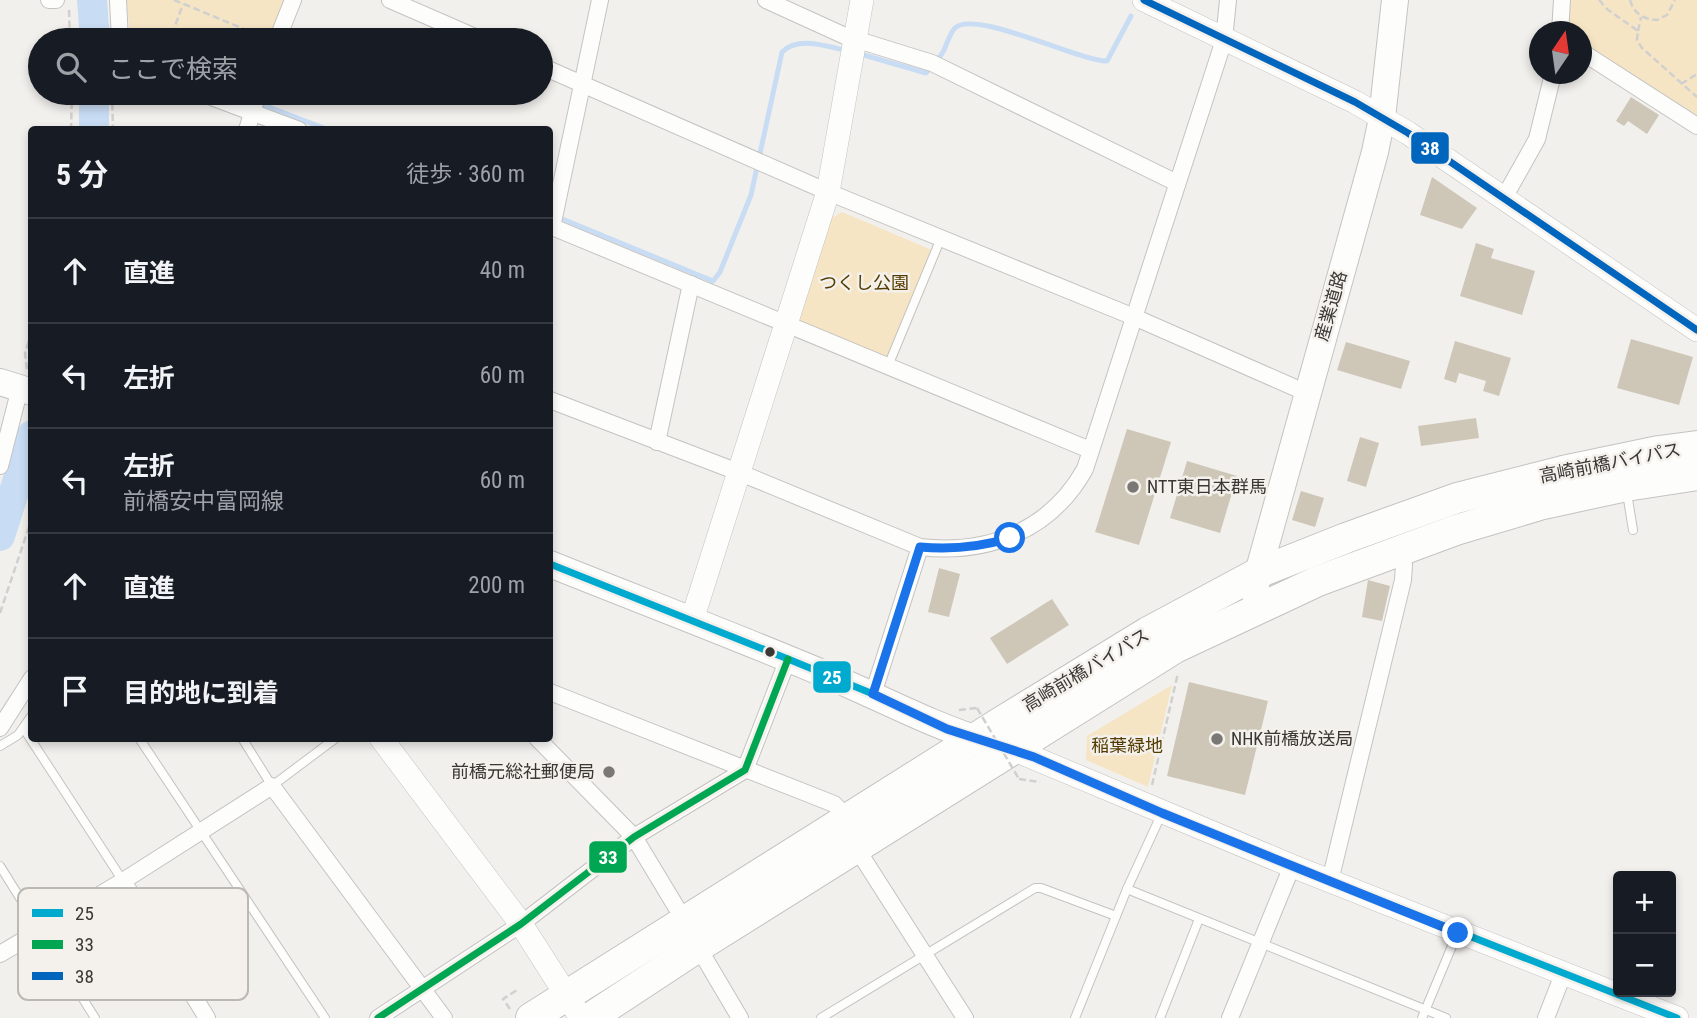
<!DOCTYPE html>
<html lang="ja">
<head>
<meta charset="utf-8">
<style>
	body { margin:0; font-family:"Roboto Condensed","Noto Sans JP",sans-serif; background:#20242c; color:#f1f3f6 }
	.controls { position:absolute; right:21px; bottom:21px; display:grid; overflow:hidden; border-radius:7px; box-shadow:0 4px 10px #0003 }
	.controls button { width:63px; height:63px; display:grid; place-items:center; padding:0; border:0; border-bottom:2px solid #363941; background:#171b24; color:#f1f3f6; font:35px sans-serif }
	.compass { position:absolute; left:1529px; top:21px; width:63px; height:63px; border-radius:50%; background:#171b24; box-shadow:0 4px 10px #0003; rotate:13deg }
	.stop { position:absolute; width:21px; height:21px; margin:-16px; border:5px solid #1a73e8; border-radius:50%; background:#fff }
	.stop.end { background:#1a73e8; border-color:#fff; box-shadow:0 2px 7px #0008 }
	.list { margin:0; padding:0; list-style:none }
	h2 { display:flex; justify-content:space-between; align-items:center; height:91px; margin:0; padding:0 28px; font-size:30px }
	h2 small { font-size:23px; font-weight:400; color:#9ea1a6 }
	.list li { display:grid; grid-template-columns:46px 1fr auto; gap:21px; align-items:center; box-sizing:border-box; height:105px; padding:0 28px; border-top:2px solid #363941 }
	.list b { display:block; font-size:26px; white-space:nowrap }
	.list p { margin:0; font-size:23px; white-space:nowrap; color:#9ea1a6 }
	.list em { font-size:23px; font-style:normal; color:#9ea1a6 }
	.icon { flex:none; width:38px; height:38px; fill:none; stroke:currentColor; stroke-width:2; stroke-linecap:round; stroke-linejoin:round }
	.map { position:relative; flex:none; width:1697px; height:1018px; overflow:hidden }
	.search { position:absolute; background:#171b24; box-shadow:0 4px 10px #0003; left:28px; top:28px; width:525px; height:77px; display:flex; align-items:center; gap:18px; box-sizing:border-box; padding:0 24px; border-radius:38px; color:#9ea1a6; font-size:26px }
	.panel { position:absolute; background:#171b24; box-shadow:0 4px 10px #0003; left:28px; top:126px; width:525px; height:616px; border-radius:7px }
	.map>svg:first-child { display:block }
</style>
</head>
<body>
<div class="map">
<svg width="1697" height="1018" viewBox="0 0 1697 1018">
	<rect width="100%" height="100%" fill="#f2f0ed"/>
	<g fill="#f6e5c4">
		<polygon points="126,0 284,0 268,40 131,40"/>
		<polygon points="1570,0 1697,0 1697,115 1582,43 1582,32 1569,31 1568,29"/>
		<polygon points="842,212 932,250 890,356 881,360 804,328 799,318 830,219"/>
		<polygon points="1172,685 1148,787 1086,760 1087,736"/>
	</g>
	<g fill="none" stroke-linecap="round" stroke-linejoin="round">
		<g stroke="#c8dcf3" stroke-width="5">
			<path d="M857,53L926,73C931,67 938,60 943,52C947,45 949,34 955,28C975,9 1078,61 1107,61L1131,16"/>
			<polyline points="232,93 329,130"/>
			<path d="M555,216L713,281L720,272L751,195L782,52C798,36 828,46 847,51"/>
		</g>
		<g stroke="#c8dcf3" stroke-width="30">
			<polyline points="92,0 95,40"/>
			<polyline points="94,130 94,93"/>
			<polyline points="0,536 32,435"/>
		</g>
	</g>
	<g fill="#cec7b8">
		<polygon points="1631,97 1659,115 1647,134 1628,121 1624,126 1616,121"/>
		<polygon points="1432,177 1477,208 1462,229 1420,215"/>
		<polygon points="1476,243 1494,249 1491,258 1535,271 1522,315 1460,296"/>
		<polygon points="1631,339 1693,357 1679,405 1617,388"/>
		<polygon points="1455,341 1511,358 1499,396 1483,391 1486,381 1459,373 1456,383 1444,379"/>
		<polygon points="1346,342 1410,361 1401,389 1337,370"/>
		<polygon points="1476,418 1479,438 1421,446 1418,426"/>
		<polygon points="1127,429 1171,442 1139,545 1095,532"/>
		<polygon points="1360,437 1379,443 1366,487 1347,481"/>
		<polygon points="1187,461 1237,476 1220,533 1170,518"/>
		<polygon points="1301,491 1324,498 1315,527 1292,520"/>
		<polygon points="939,568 960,574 949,617 928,612"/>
		<polygon points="1368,580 1390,586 1382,621 1362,617"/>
		<polygon points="1052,599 1069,625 1007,664 990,638"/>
		<polygon points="1189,682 1268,701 1245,795 1167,776"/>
	</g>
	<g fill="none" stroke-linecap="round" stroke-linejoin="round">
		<g stroke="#c4c3c1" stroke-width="10">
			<g id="lane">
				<polyline points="888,366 941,238"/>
				<polyline points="1627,493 1633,530"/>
				<polyline points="24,729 123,881"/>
				<polyline points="139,738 325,1018"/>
				<polyline points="242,738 272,786 336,738"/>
				<polyline points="0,746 18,735 32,715"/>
				<polyline points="0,866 95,1018"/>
				<polyline points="1127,889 1446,1018"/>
				<polyline points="821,1018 1035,888 1041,888 1116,916"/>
				<polyline points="1075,1018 1127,889 1162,813"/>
				<polyline points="1160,1018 1199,919"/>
				<polyline points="1422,1018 1457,934"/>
			</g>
		</g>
		<g stroke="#c4c3c1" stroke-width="18">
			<g id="street">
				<polyline points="49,0 56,0"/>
				<polyline points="118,0 120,40"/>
				<polyline points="390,0 482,40"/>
				<polyline points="766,0 845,36 932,63 1177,183"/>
				<polyline points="1560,32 1562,0"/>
				<polyline points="277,40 293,0"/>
				<polyline points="1582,52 1697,126"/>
				<polyline points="541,66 828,192 1134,317 1307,393"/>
				<polyline points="201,93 299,130"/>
				<polyline points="247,130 258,93"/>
				<polyline points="1504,198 1537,139 1553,74"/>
				<polyline points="550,226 1090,450"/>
				<polyline points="552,227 600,0"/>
				<path d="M550,400L738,472L920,547C989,555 1051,530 1085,469L1224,40L1228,0"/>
				<polyline points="657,442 691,284"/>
				<polyline points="0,466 20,388"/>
				<polyline points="550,692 834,804 847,817"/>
				<polyline points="873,694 920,547"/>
				<polyline points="0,728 32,678"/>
				<polyline points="537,738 634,837 684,920"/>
				<polyline points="857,849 965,1018"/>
				<polyline points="123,881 207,1018"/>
				<polyline points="1330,881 1403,580 1404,565 1400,550"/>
				<polyline points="698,947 740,1018"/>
				<polyline points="0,954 123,881 272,786 444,1018"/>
				<polyline points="378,1018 521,924 634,837 745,770 788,659"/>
				<polyline points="1230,1018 1292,866"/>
				<polyline points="1546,1018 1564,972"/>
			</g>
		</g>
		<g stroke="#c4c3c1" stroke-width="24">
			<g id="secondary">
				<polyline points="1144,0 1355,102 1408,133 1697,330"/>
				<polyline points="692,620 828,192 862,0"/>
				<polyline points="381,738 521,924 581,1018"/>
				<polyline points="1015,750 1292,866 1677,1018"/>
			</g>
		</g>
		<g stroke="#c4c3c1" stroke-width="28">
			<g id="primary">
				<polyline points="0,382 32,392"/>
				<path d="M550,564C642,601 735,636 827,675C881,698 933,726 989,743"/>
				<polyline points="1257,608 1255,592 1258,573 1375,152 1382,118 1395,0"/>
			</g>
		</g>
		<g stroke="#c4c3c1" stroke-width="32">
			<g id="highway">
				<polyline points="531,1018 1001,722 1148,632 1258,573 1346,538 1457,498 1563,471 1659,451 1697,446"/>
				<polyline points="590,1018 698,947 1175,648 1318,581 1456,530 1543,504 1626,486 1697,475"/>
			</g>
		</g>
		<g stroke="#d0d0cf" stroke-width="2.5" stroke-dasharray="7 3.5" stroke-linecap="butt">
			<polyline points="174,0 261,36"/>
			<polyline points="1599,0 1607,9 1638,31 1637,40 1642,48 1697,97"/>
			<path d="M1630,0C1634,14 1643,19 1657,20L1667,15L1675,0"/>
			<polyline points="69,10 70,40"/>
			<polyline points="154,31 171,37 183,4"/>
			<polyline points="1638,31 1641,17"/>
			<polyline points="1681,84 1697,74"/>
			<polyline points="112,93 113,130"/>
			<polyline points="71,130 72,93"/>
			<polyline points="27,369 25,353 32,332"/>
			<polyline points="0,613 32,518"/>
			<polyline points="959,710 977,708"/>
			<polyline points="1019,779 1040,782"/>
			<polyline points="1152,785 1178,673"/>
			<polyline points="510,1009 503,999 517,990"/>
		</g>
		<use href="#lane" stroke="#fdfdfc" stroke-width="8"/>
		<use href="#street" stroke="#fdfdfc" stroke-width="16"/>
		<use href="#secondary" stroke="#fdfdfc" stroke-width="23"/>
		<use href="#primary" stroke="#fdfdfc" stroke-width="26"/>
		<use href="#highway" stroke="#fdfdfc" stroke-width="30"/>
		<polyline stroke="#d0d0cf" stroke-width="2.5" stroke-dasharray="7 3.5" stroke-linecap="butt" points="977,708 1019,779"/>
		<g stroke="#f4f0eb" stroke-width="12">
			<polyline id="bus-1" points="550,564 788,659 873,694 947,729 1034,757 1162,813 1292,866 1677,1018"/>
		</g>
		<g stroke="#f4f0eb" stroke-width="12">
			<polyline id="bus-2" points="378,1018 521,924 634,837 745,770 788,659"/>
		</g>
		<g stroke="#f4f0eb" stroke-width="12">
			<polyline id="bus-3" points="1144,0 1355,102 1408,133 1697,330"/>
		</g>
		<use href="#bus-1" stroke="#00a9ce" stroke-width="7"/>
		<use href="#bus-2" stroke="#00a651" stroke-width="7"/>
		<use href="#bus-3" stroke="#0065bd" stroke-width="7"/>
	</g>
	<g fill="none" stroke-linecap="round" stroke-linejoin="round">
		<path stroke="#1a73e8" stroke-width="9" d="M1010,538C980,547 952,550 920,547L873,694L947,729L1034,757L1162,813L1458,933"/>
	</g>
	<g fill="#7a7875" stroke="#f4f0eb" stroke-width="2.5">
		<circle cx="1133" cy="487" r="7"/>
		<circle cx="1217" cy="739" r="7"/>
		<circle cx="609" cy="772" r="7"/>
	</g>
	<circle fill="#393835" stroke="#f4f0eb" stroke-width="2.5" cx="770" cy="652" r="6"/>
	<g text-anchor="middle" stroke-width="5" stroke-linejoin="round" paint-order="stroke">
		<g font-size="18" fill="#543c01" stroke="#f4f0eb">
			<text x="864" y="289">つくし公園</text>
			<text x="1127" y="752">稲葉緑地</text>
		</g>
		<g font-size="18" fill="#393835" stroke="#f4f0eb">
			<text transform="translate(1331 306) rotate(-74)" y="6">産業道路</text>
			<text transform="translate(1610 463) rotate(-11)" y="6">高崎前橋バイパス</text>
			<text transform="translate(1086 670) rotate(-31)" y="6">高崎前橋バイパス</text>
		</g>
		<g font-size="18" fill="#393835" stroke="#f4f0eb" text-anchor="start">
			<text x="1147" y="493">NTT東日本群馬</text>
			<text x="1231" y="745">NHK前橋放送局</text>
			<text x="595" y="778" text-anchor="end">前橋元総社郵便局</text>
		</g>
	</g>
	<rect x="18" y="888" width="230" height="112" rx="10" fill="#f4f0eb" stroke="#bcb9b4" stroke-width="2"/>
	<rect x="32" y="909" width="31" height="8" fill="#00a9ce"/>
	<rect x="32" y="940" width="31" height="9" fill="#00a651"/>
	<rect x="32" y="972" width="31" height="8" fill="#0065bd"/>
	<g font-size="19" fill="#393835">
		<text x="75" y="920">25</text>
		<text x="75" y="951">33</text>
		<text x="75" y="983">38</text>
	</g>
	<g stroke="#f4f0eb" stroke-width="2.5">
		<rect x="1410" y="131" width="40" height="34" rx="7" fill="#0065bd"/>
		<rect x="812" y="660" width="40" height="34" rx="7" fill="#00a9ce"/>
		<rect x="588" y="840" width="40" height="34" rx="7" fill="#00a651"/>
	</g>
	<g font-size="19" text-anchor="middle" font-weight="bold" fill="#fff">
		<text x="1430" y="155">38</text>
		<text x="832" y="684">25</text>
		<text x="608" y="864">33</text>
	</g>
</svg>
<div class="controls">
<button>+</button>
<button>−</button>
</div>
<svg class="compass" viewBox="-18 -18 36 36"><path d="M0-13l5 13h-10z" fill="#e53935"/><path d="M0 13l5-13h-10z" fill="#9ea1a6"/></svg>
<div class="stop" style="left:1010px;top:538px"></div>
<div class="stop end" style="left:1458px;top:933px"></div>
<div class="search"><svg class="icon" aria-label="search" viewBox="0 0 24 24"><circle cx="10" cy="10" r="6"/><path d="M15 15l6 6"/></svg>ここで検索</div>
<section class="panel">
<h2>5 分<small>徒歩 · 360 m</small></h2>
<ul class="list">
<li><svg class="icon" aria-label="ahead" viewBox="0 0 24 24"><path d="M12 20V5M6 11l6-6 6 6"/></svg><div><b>直進</b></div><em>40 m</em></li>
<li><svg class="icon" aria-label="left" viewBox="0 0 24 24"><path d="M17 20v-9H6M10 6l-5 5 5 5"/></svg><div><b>左折</b></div><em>60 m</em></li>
<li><svg class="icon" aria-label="left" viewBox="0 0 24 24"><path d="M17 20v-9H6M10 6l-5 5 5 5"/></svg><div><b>左折</b><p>前橋安中富岡線</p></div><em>60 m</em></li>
<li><svg class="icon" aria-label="ahead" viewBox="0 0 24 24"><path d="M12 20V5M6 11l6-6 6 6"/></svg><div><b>直進</b></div><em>200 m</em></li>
<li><svg class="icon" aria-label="arrive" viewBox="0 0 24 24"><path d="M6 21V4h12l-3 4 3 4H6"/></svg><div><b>目的地に到着</b></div></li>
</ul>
</section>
</div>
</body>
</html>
